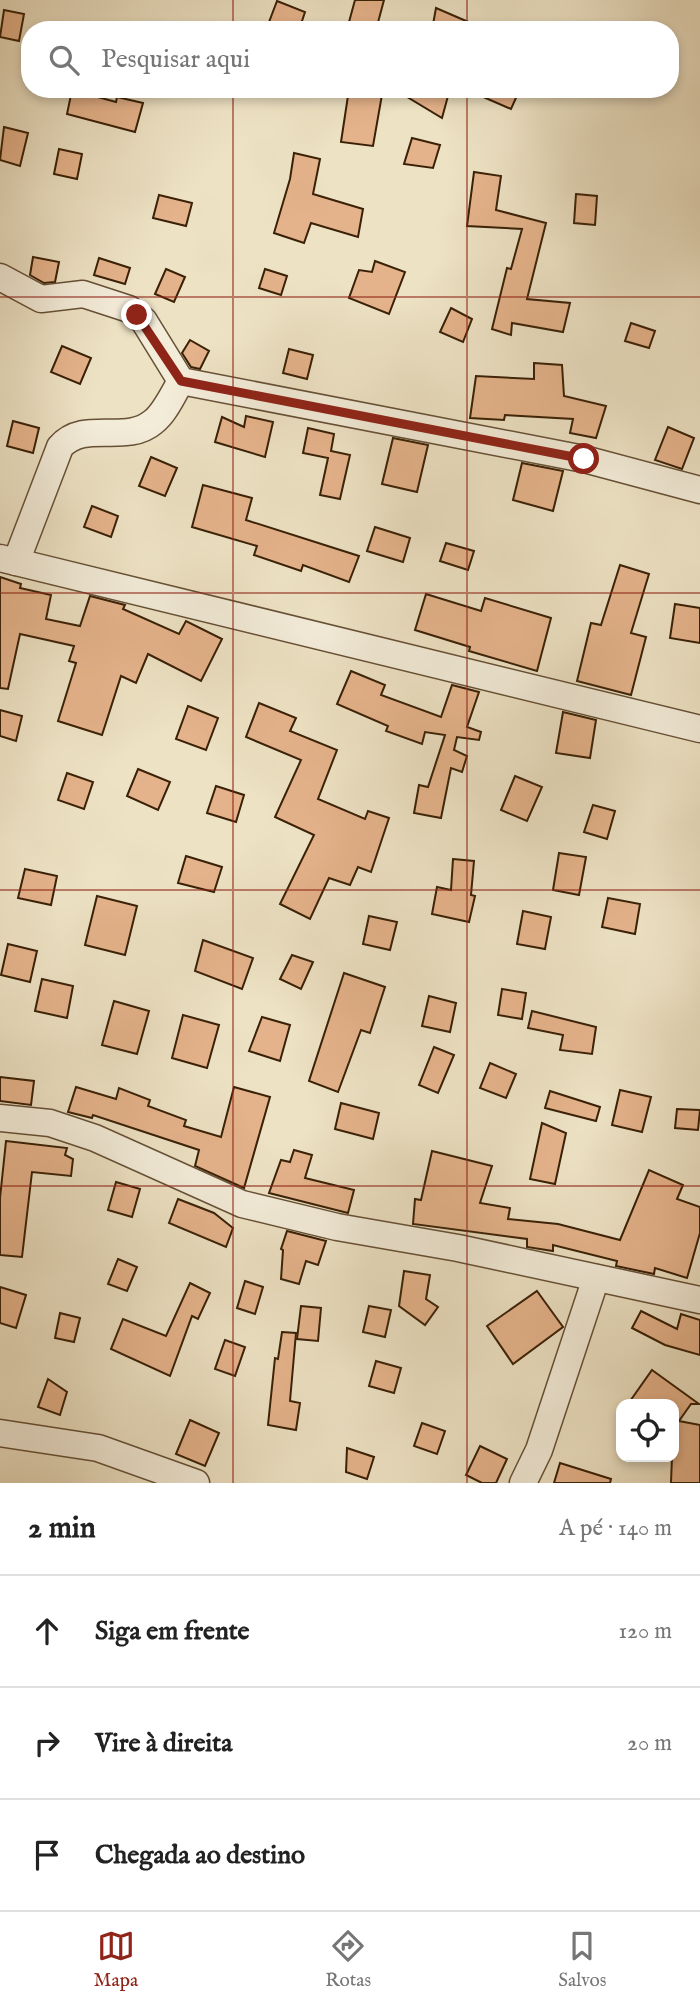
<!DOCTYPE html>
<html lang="pt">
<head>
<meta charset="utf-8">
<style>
	body { margin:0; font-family:"IM FELL English",serif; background:#f6f6f6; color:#222 }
	.controls { position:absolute; right:21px; bottom:21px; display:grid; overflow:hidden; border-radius:14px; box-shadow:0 4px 10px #0003 }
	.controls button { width:63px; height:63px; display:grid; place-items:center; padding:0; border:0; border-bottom:2px solid #e0e0e0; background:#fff; color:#222; font:35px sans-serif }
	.stop { position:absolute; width:21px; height:21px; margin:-16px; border:5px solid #8f2418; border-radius:50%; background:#fff }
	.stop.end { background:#8f2418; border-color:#fff; box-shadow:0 2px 7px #0008 }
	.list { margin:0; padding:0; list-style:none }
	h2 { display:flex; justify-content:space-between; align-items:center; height:91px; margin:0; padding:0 28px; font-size:30px }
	h2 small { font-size:23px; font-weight:400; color:#767676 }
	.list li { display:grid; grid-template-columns:46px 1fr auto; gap:21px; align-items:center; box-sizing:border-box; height:112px; padding:0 28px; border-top:2px solid #e0e0e0 }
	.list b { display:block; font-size:26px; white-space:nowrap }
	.list em { font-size:23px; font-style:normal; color:#767676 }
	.icon { flex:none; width:38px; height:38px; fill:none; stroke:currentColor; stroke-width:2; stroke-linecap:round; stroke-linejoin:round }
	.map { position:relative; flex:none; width:700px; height:1483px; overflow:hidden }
	.search { position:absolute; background:#fff; box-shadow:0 4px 10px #0003; left:21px; right:21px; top:21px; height:77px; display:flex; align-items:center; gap:18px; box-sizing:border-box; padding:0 24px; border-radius:28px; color:#767676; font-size:26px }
	.sheet { height:427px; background:#fff }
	nav { display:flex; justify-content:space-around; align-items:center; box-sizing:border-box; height:98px; border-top:2px solid #e0e0e0; background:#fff; font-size:19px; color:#767676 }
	nav a { display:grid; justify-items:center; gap:4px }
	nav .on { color:#8f2418 }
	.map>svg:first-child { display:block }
</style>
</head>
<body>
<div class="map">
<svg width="700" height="1483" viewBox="0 0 700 1483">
	<rect width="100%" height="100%" fill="#ede2c4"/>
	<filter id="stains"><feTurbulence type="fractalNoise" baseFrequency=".00286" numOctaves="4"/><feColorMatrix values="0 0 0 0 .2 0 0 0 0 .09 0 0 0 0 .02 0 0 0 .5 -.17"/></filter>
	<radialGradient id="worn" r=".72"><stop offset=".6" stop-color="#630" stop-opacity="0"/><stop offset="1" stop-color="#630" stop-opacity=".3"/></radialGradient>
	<g fill="#e5b38b" stroke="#392006" stroke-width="2">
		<polygon points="355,0 384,0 376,30 349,22"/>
		<polygon points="277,1 305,12 299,30 266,30"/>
		<polygon points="436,8 487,30 432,30"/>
		<polygon points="4,10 24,14 19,41 0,37"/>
		<polygon points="349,89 383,89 373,146 341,142"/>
		<polygon points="394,89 437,89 448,96 442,118"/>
		<polygon points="465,89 520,89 511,109"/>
		<polygon points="72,90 116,102 117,97 143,103 135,132 67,114"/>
		<polygon points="4,127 28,133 20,166 0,160"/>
		<polygon points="412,138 440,145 433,168 404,164"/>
		<polygon points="59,149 82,154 77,179 54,174"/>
		<polygon points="294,153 320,159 313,194 363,209 358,237 311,223 304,243 274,233 290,179"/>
		<polygon points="474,172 501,176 496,210 546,223 527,299 570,303 563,332 512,323 511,335 492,329 507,268 511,269 522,229 467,226"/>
		<polygon points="576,194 597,196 595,225 574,223"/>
		<polygon points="159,195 192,203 186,226 153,218"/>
		<polygon points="33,257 59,262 55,282 44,283 30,275"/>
		<polygon points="99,258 130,268 125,284 94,275"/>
		<polygon points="375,261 405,272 389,314 349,298 359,270 372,272"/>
		<polygon points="166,269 185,277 174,302 155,294"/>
		<polygon points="265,269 287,276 281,295 259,288"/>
		<polygon points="451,308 472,319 463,342 440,332"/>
		<polygon points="631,323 655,331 649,348 625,341"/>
		<polygon points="190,340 209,351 200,369 191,367 182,353"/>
		<polygon points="62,346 91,358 80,384 51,372"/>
		<polygon points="289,349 313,355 307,379 283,373"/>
		<polygon points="534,363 562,365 564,396 606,406 596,438 570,433 573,419 505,415 504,420 470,418 476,376 534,379"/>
		<polygon points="246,416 273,422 265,457 215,442 222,417 244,427"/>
		<polygon points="13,421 39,428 33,453 7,446"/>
		<polygon points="668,427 694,438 682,469 655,460"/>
		<polygon points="308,428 334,434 331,451 350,455 340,499 320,495 328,458 303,453"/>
		<polygon points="393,438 428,445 417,492 382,484"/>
		<polygon points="151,457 177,468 165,496 139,486"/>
		<polygon points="522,463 563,471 553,511 513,500"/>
		<polygon points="203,485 252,498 246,520 359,556 349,582 303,565 301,571 254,555 257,546 192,527"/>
		<polygon points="92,506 118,516 111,537 84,527"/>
		<polygon points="375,527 410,538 403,562 367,551"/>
		<polygon points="446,543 474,551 468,570 440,561"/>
		<polygon points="620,565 649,574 631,633 646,637 631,695 577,681 591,623 601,625"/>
		<polygon points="0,577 21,584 20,588 51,595 46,619 80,626 90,596 125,605 123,609 179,634 186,621 222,639 201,681 148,654 136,683 121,676 102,735 58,721 76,663 69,661 74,646 20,634 8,689 0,688"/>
		<polygon points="426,594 481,611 485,598 551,618 537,671 469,651 470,647 415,630"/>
		<polygon points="675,604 700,608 700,643 670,638"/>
		<polygon points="351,671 385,685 381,695 441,717 452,685 479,692 467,727 481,732 479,740 457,737 454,750 467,756 462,772 451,768 441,818 414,813 419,785 428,787 445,735 425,732 422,744 386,731 388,726 337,704"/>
		<polygon points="259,703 296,718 290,731 337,750 318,799 365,819 368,811 389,818 371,872 358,867 350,885 329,878 310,919 280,904 314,835 275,817 301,760 246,737"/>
		<polygon points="188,706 218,718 206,750 176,739"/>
		<polygon points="0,710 22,716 16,741 0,736"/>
		<polygon points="563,712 596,720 590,758 556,753"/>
		<polygon points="138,769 170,782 158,810 127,796"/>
		<polygon points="67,773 93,782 84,809 58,800"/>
		<polygon points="515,776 542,787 527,821 501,810"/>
		<polygon points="216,786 244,795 236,822 207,813"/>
		<polygon points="593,805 615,811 607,839 584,832"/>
		<polygon points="559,853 586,857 579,895 553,890"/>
		<polygon points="186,856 222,867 214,892 178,883"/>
		<polygon points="453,859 474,861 471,895 475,896 469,922 432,914 437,887 451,890"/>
		<polygon points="25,869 57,876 51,905 18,898"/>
		<polygon points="97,896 137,906 125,955 85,945"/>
		<polygon points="608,898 640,904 635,934 602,927"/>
		<polygon points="523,911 551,917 545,949 517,944"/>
		<polygon points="369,916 397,922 390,950 363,944"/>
		<polygon points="203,940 253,958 242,989 195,971"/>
		<polygon points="8,944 37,951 30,982 1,975"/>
		<polygon points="292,955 313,962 301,989 280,979"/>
		<polygon points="344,973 385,987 370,1033 361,1030 338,1092 309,1081"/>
		<polygon points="42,979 73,986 67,1018 35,1011"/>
		<polygon points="502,989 526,993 522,1019 498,1015"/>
		<polygon points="429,996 456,1003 450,1032 422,1026"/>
		<polygon points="114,1001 149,1011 137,1054 102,1045"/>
		<polygon points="532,1011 596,1027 592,1054 560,1050 563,1035 528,1028"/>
		<polygon points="183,1015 219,1025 207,1068 172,1058"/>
		<polygon points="262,1017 290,1025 280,1061 249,1051"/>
		<polygon points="434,1047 454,1055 438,1093 419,1085"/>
		<polygon points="490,1063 516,1074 506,1098 480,1088"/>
		<polygon points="0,1077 34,1081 31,1105 0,1101"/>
		<polygon points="76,1087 116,1099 119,1088 150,1100 148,1106 186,1120 184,1126 221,1137 234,1087 270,1097 244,1188 195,1166 199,1150 93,1115 92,1118 68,1112"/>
		<polygon points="620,1090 651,1097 642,1132 612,1125"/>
		<polygon points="550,1091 600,1107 596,1121 545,1108"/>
		<polygon points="341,1103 379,1113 373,1139 335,1129"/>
		<polygon points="677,1109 700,1110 698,1130 675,1128"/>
		<polygon points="542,1123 566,1133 555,1184 530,1179"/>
		<polygon points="6,1141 67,1148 65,1155 73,1159 71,1176 32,1172 22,1257 0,1255 0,1198"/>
		<polygon points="294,1150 312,1155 305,1178 354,1190 348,1213 269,1193 281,1160 290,1162"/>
		<polygon points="432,1151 492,1166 480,1203 510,1208 508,1219 558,1224 620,1240 649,1170 683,1185 677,1199 700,1207 700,1233 687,1278 655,1268 654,1274 616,1266 617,1261 553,1245 553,1251 527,1247 527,1239 413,1224 415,1199 421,1200"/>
		<polygon points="116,1182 140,1189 132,1217 108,1210"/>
		<polygon points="178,1199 214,1213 233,1228 226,1247 169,1223"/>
		<polygon points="287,1231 326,1241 318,1265 306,1261 299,1284 281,1279 283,1250 281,1249"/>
		<polygon points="118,1259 137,1267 127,1291 108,1284"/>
		<polygon points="404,1271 430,1275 426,1299 438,1307 425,1325 399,1306"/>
		<polygon points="245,1281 263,1287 255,1314 237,1308"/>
		<polygon points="190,1283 210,1293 198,1319 192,1316 170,1376 111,1349 123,1319 166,1336"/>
		<polygon points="0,1287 26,1295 16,1328 0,1323"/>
		<polygon points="537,1291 563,1327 513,1364 487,1326"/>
		<polygon points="301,1306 321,1308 318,1341 297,1339"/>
		<polygon points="369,1306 391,1310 385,1337 363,1332"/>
		<polygon points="641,1311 677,1329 681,1314 700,1320 700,1355 665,1345 632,1328"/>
		<polygon points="60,1313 80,1318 74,1342 55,1338"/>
		<polygon points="282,1332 296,1333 290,1401 300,1403 296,1430 268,1425 275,1358 278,1359"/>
		<polygon points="225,1340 245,1347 235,1376 215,1369"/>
		<polygon points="376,1361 401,1368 394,1393 369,1386"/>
		<polygon points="652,1370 699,1404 691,1404 679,1421 700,1425 700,1483 671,1483 674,1404 628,1404"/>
		<polygon points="48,1379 67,1392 60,1415 38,1407"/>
		<polygon points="190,1420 219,1433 205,1466 176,1454"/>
		<polygon points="422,1423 445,1431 437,1454 414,1446"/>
		<polygon points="480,1446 507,1459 496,1483 482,1483 466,1475"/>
		<polygon points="347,1448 374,1457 367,1479 346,1472"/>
		<polygon points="560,1463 611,1479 610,1483 554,1483"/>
	</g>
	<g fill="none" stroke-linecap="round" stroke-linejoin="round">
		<g stroke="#665036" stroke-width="29">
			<g id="street">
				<polyline points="0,277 41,299 83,294 129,309 144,321 181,381 584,459 700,490"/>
				<polyline points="0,558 700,729"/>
				<path d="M16,562L60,447C84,419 126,445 153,422C165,413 173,394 181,381"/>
				<polyline points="0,1118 50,1123 95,1138 242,1204 337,1227 458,1248 700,1300"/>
				<polyline points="0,1433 98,1448 196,1483"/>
				<polyline points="523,1483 539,1450 596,1278"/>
			</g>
		</g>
		<use href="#street" stroke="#f3ecd9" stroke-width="26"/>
	</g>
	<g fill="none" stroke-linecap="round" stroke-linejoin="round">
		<polyline stroke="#8f2418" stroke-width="9" points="137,315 181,381 584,459"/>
	</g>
	<path fill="none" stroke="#8f2418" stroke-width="2" stroke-opacity="0.55" d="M233,0V30M467,0V30M233,89V1483M467,89V1483M0,297H700M0,593H700M0,890H700M0,1186H700"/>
	<rect width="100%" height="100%" filter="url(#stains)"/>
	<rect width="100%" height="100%" fill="url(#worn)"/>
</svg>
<div class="controls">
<button><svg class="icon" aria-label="locate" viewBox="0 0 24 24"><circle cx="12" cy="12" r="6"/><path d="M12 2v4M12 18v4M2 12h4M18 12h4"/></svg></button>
</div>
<div class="stop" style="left:584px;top:459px"></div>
<div class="stop end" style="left:137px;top:315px"></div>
<div class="search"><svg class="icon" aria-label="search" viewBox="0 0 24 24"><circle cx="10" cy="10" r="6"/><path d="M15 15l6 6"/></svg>Pesquisar aqui</div>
</div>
<section class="sheet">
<h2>2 min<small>A pé · 140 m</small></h2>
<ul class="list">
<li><svg class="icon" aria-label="ahead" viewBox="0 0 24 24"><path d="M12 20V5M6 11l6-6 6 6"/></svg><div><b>Siga em frente</b></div><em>120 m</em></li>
<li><svg class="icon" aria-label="right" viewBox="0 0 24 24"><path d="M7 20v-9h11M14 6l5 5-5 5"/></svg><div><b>Vire à direita</b></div><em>20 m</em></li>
<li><svg class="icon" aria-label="arrive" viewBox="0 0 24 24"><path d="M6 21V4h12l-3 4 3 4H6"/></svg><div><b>Chegada ao destino</b></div></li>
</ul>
</section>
<nav>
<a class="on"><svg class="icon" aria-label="map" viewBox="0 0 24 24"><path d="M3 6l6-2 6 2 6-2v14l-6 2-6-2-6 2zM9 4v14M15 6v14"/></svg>Mapa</a>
<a><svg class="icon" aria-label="directions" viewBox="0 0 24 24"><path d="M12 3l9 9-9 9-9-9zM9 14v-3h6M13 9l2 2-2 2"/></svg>Rotas</a>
<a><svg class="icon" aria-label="saved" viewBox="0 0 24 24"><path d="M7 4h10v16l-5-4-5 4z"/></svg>Salvos</a>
</nav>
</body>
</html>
